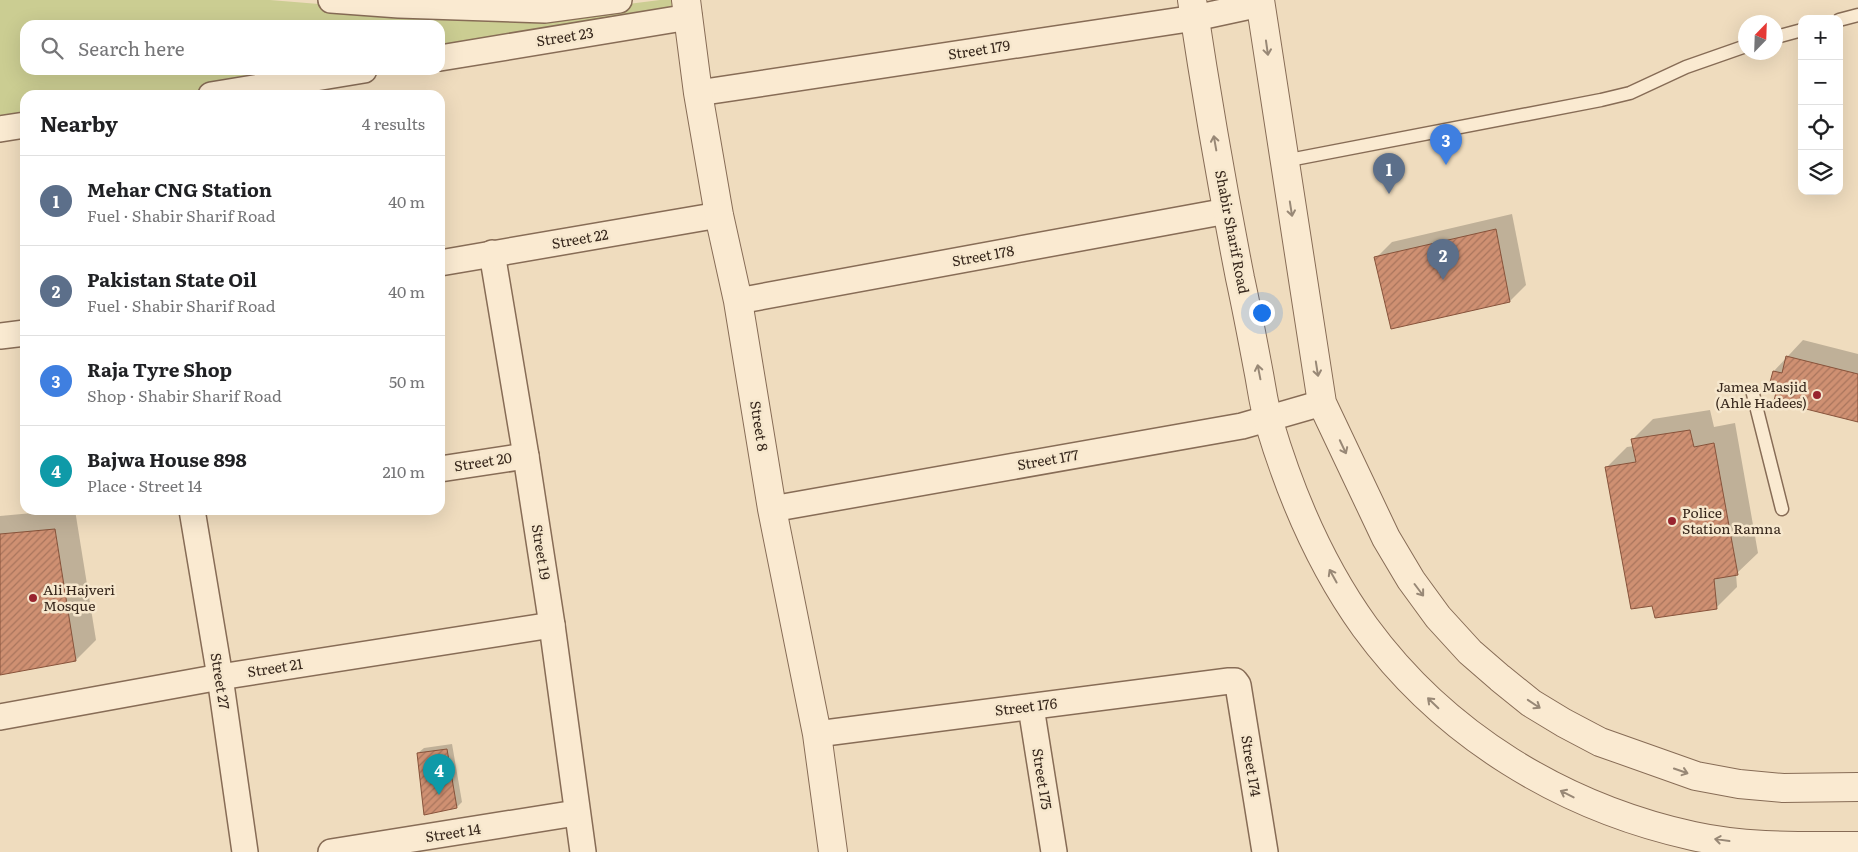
<!DOCTYPE html>
<html lang="en">
<head>
<meta charset="utf-8">
<style>
	body { margin:0; font-family:Literata,serif; background:#f2f2f2; color:#202124 }
	.controls { position:absolute; right:15px; top:15px; display:grid; overflow:hidden; border-radius:10px; box-shadow:0 5px 20px #0002 }
	.controls button { width:45px; height:45px; display:grid; place-items:center; padding:0; border:0; border-bottom:1px solid #e0e0e0; background:#fff; color:#202124; font:25px sans-serif }
	.compass { position:absolute; left:1738px; top:15px; width:45px; height:45px; border-radius:50%; background:#fff; box-shadow:0 5px 20px #0002; rotate:23deg }
	.you { position:absolute; left:1261px; top:312px; width:18px; height:18px; margin:-12px; border:4px solid #fff; border-radius:50%; background:#1a73e8; box-shadow:0 0 0 8px #1a73e833 }
	.badge { display:grid; place-items:center; width:32px; height:32px; border-radius:50%; background:#98242f; color:#fff; font-size:16px; font-weight:700 }
	.pin { position:absolute; translate:-50% -41px; filter:drop-shadow(0 1px 2px #0008) }
	.pin::after { content:''; position:absolute; top:26px; width:18px; height:15px; background:inherit; clip-path:polygon(0 0,100% 0,50% 100%) }
	.list { margin:0; padding:0; list-style:none }
	h2 { display:flex; justify-content:space-between; align-items:center; height:65px; margin:0; padding:0 20px; font-size:21px }
	h2 small { font-size:16px; font-weight:400; color:#757577 }
	.list li { display:grid; grid-template-columns:32px 1fr auto; gap:15px; align-items:center; box-sizing:border-box; height:90px; padding:0 20px; border-top:1px solid #e0e0e0 }
	.list b { display:block; font-size:19px; white-space:nowrap }
	.list p { margin:0; font-size:16px; white-space:nowrap; color:#757577 }
	.list em { font-size:16px; font-style:normal; color:#757577 }
	.icon { flex:none; width:28px; height:28px; fill:none; stroke:currentColor; stroke-width:2; stroke-linecap:round; stroke-linejoin:round }
	.map { position:relative; flex:none; width:1858px; height:852px; overflow:hidden }
	.search { position:absolute; background:#fff; box-shadow:0 5px 20px #0002; left:20px; top:20px; width:425px; height:55px; display:flex; align-items:center; gap:12px; box-sizing:border-box; padding:0 18px; border-radius:15px; color:#757577; font-size:19px }
	.panel { position:absolute; background:#fff; box-shadow:0 5px 20px #0002; left:20px; top:90px; width:425px; height:425px; border-radius:15px }
	.map>svg:first-child { display:block }
</style>
</head>
<body>
<div class="map">
<svg width="1858" height="852" viewBox="0 0 1858 852">
	<defs>
		<pattern id="building-hatch" width="6" height="6" patternUnits="userSpaceOnUse" patternTransform="scale(1.25)"><rect width="6" height="6" fill="#cf9072"/><path d="M-1 1l2-2M0 6l6-6M5 7l2-2" fill="none" stroke="#a9755d"/></pattern>
	</defs>
	<rect width="100%" height="100%" fill="#efdcbe"/>
	<polygon fill="#cbcd92" points="0,0 270,0 392,10 541,15 660,0 681,0 682,13 440,52 440,25 25,25 25,70 332,70 179,95 25,95 25,120 0,124"/>
	<g fill="#0003">
		<polygon points="1512,214 1526,285 1510,301 1376,258 1392,242"/>
		<polygon points="1803,340 1858,354 1858,421 1778,387 1774,371"/>
		<polygon points="1710,410 1714,427 1735,423 1758,553 1736,574 1737,587 1717,607 1607,467 1627,447 1634,446 1632,440 1653,419"/>
		<polygon points="65,510 75,510 96,640 76,660 0,674 0,516"/>
		<polygon points="452,744 462,802 457,807 425,814 418,753 424,748"/>
	</g>
	<g fill="url(#building-hatch)" stroke="#87533b">
		<polygon points="1496,229 1510,302 1391,329 1374,257"/>
		<polygon points="1786,356 1858,374 1858,422 1774,401 1777,388 1769,386 1773,371 1782,373"/>
		<polygon points="1690,430 1694,447 1714,443 1738,575 1714,579 1717,609 1655,618 1652,606 1631,609 1605,467 1636,462 1631,439"/>
		<polygon points="55,529 76,661 0,675 0,534"/>
		<polygon points="447,749 457,808 424,815 417,753"/>
	</g>
	<g fill="none" stroke-linecap="round" stroke-linejoin="round">
		<g stroke="#876c56" stroke-width="15">
			<g id="service">
				<polyline points="1839,20 1858,15"/>
				<polyline points="1776,37 1802,30"/>
				<polyline points="1284,161 1601,100 1630,93 1686,67 1746,46"/>
				<polyline points="1753,394 1782,509"/>
			</g>
		</g>
		<g stroke="#876c56" stroke-width="28">
			<g id="minor">
				<polyline points="331,0 399,5 545,10 619,0"/>
				<polyline points="440,58 689,17"/>
				<polyline points="698,93 1195,18 1260,4"/>
				<polyline points="211,95 364,70"/>
				<polyline points="0,129 25,125"/>
				<polyline points="492,253 526,456 552,625 583,852"/>
				<polyline points="440,263 719,215"/>
				<polyline points="738,301 1227,211"/>
				<polyline points="0,336 25,333"/>
				<polyline points="440,469 526,456"/>
				<polyline points="772,509 1242,426 1322,403"/>
				<polyline points="192,510 220,677 245,852"/>
				<polyline points="1031,707 1054,852"/>
				<polyline points="0,717 220,677 552,625"/>
				<polyline points="817,734 1229,681 1235,681 1238,685 1265,852"/>
				<polyline points="331,852 576,813"/>
			</g>
		</g>
		<g stroke="#876c56" stroke-width="30">
			<g id="tertiary">
				<polyline points="686,0 698,93 719,215 738,301 772,509 817,734 833,852"/>
				<path d="M1192,0C1206,93 1222,186 1240,278C1247,310 1253,342 1259,374C1262,390 1264,407 1269,422C1290,493 1321,566 1365,627C1444,735 1562,807 1693,836C1747,848 1803,846 1858,846"/>
				<polyline points="1260,0 1322,403 1386,538 1411,580 1438,617 1470,652 1500,678 1531,703 1564,723 1600,742 1696,776 1739,784 1783,788 1858,787"/>
			</g>
		</g>
		<use href="#service" stroke="#faead1" stroke-width="12"/>
		<use href="#minor" stroke="#faead1" stroke-width="25"/>
		<use href="#tertiary" stroke="#faead1" stroke-width="28"/>
	</g>
	<defs><path id="oneway-shaft" d="M-6 0H5M1.5-3L5.5 0L1.5 3" fill="none" stroke-width="1.6" stroke-linecap="round" stroke-linejoin="round" transform="scale(1.25)"/></defs>
	<g stroke="#988876">
		<use href="#oneway-shaft" transform="translate(1267 48) rotate(82)"/>
		<use href="#oneway-shaft" transform="translate(1215 143) rotate(-100)"/>
		<use href="#oneway-shaft" transform="translate(1291 209) rotate(81)"/>
		<use href="#oneway-shaft" transform="translate(1317 369) rotate(81)"/>
		<use href="#oneway-shaft" transform="translate(1259 372) rotate(-101)"/>
		<use href="#oneway-shaft" transform="translate(1343 447) rotate(65)"/>
		<use href="#oneway-shaft" transform="translate(1333 576) rotate(-119)"/>
		<use href="#oneway-shaft" transform="translate(1419 590) rotate(53)"/>
		<use href="#oneway-shaft" transform="translate(1433 703) rotate(-136)"/>
		<use href="#oneway-shaft" transform="translate(1534 704) rotate(34)"/>
		<use href="#oneway-shaft" transform="translate(1681 771) rotate(19)"/>
		<use href="#oneway-shaft" transform="translate(1567 794) rotate(-153)"/>
		<use href="#oneway-shaft" transform="translate(1722 840) rotate(-172)"/>
	</g>
	<g fill="#98242f" stroke="#f6e7cd" stroke-width="2">
		<circle cx="1817" cy="395" r="5"/>
		<circle cx="1672" cy="521" r="5"/>
		<circle cx="33" cy="598" r="5"/>
	</g>
	<g text-anchor="middle" stroke-width="5" stroke-linejoin="round" paint-order="stroke">
		<g font-size="14" fill="#36261b" stroke="#f6e7cd">
			<text transform="translate(565 37) rotate(-9)" y="5">Street 23</text>
			<text transform="translate(979 50) rotate(-9)" y="5">Street 179</text>
			<text transform="translate(1232 232) rotate(79)" y="5">Shabir Sharif Road</text>
			<text transform="translate(580 239) rotate(-10)" y="5">Street 22</text>
			<text transform="translate(983 256) rotate(-10)" y="5">Street 178</text>
			<text transform="translate(759 426) rotate(81)" y="5">Street 8</text>
			<text transform="translate(1048 460) rotate(-10)" y="5">Street 177</text>
			<text transform="translate(483 462) rotate(-9)" y="5">Street 20</text>
			<text transform="translate(541 552) rotate(81)" y="5">Street 19</text>
			<text transform="translate(275 668) rotate(-9)" y="5">Street 21</text>
			<text transform="translate(220 681) rotate(81)" y="5">Street 27</text>
			<text transform="translate(1026 707) rotate(-7)" y="5">Street 176</text>
			<text transform="translate(1251 766) rotate(81)" y="5">Street 174</text>
			<text transform="translate(1042 779) rotate(81)" y="5">Street 175</text>
			<text transform="translate(453 833) rotate(-9)" y="5">Street 14</text>
		</g>
		<g font-size="14" fill="#36261b" stroke="#f6e7cd" text-anchor="start">
			<text x="1807" y="392" text-anchor="end">Jamea Masjid<tspan x="1807" dy="16">(Ahle Hadees)</tspan></text>
			<text x="1682" y="518">Police<tspan x="1682" dy="16">Station Ramna</tspan></text>
			<text x="43" y="595">Ali Hajveri<tspan x="43" dy="16">Mosque</tspan></text>
		</g>
	</g>
</svg>
<div class="controls">
<button>+</button>
<button>−</button>
<button><svg class="icon" aria-label="locate" viewBox="0 0 24 24"><circle cx="12" cy="12" r="6"/><path d="M12 2v4M12 18v4M2 12h4M18 12h4"/></svg></button>
<button><svg class="icon" aria-label="layers" viewBox="0 0 24 24"><path d="M12 4l9 5-9 5-9-5zM3 14l9 5 9-5"/></svg></button>
</div>
<svg class="compass" viewBox="-18 -18 36 36"><path d="M0-13l5 13h-10z" fill="#e53935"/><path d="M0 13l5-13h-10z" fill="#757577"/></svg>
<div class="you"></div>
<div class="pin badge" style="left:1389px;top:194px;background:#5c6f8a">1</div>
<div class="pin badge" style="left:1443px;top:280px;background:#5c6f8a">2</div>
<div class="pin badge" style="left:1446px;top:165px;background:#3f7fe0">3</div>
<div class="pin badge" style="left:439px;top:795px;background:#0f9aa8">4</div>
<div class="search"><svg class="icon" aria-label="search" viewBox="0 0 24 24"><circle cx="10" cy="10" r="6"/><path d="M15 15l6 6"/></svg>Search here</div>
<section class="panel">
<h2>Nearby<small>4 results</small></h2>
<ul class="list">
<li><span class="badge" style="background:#5c6f8a">1</span><div><b>Mehar CNG Station</b><p>Fuel · Shabir Sharif Road</p></div><em>40 m</em></li>
<li><span class="badge" style="background:#5c6f8a">2</span><div><b>Pakistan State Oil</b><p>Fuel · Shabir Sharif Road</p></div><em>40 m</em></li>
<li><span class="badge" style="background:#3f7fe0">3</span><div><b>Raja Tyre Shop</b><p>Shop · Shabir Sharif Road</p></div><em>50 m</em></li>
<li><span class="badge" style="background:#0f9aa8">4</span><div><b>Bajwa House 898</b><p>Place · Street 14</p></div><em>210 m</em></li>
</ul>
</section>
</div>
</body>
</html>
